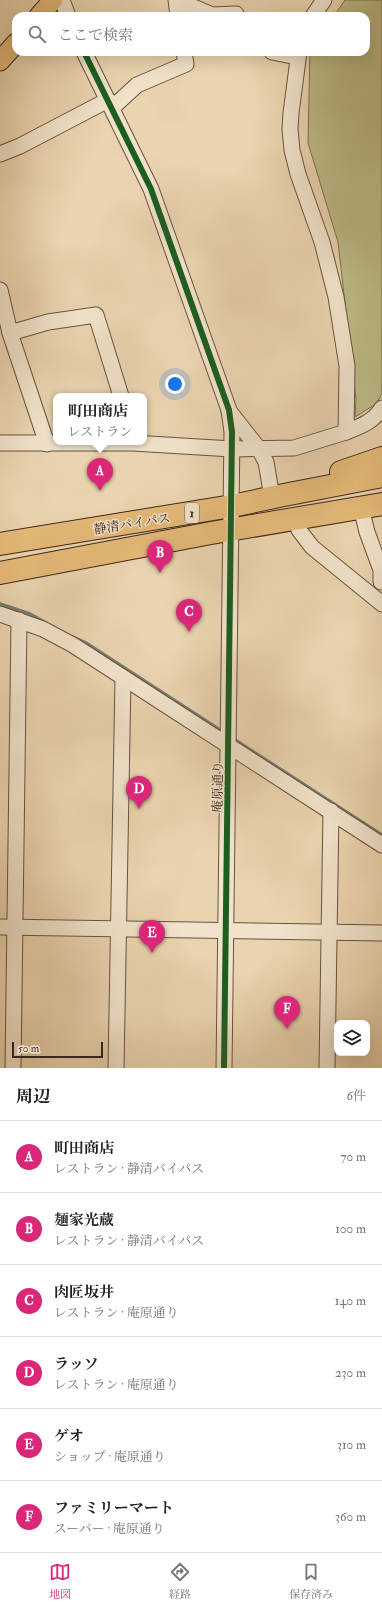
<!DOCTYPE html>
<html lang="ja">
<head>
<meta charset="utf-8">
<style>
	body { margin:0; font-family:"IM FELL Double Pica","Noto Serif JP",serif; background:#f6f6f6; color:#222 }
	.controls { position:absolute; right:12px; bottom:12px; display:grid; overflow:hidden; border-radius:8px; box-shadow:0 4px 16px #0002 }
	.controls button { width:36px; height:36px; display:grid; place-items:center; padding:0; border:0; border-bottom:1px solid #e0e0e0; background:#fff; color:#222; font:20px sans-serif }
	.scale { position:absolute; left:12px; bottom:10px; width:91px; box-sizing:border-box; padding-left:4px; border:2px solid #3d261b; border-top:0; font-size:11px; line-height:14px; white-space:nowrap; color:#3d261b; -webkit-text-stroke:3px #f1e3cb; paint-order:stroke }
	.you { position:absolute; left:175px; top:384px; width:14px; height:14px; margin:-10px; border:3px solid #fff; border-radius:50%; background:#1a73e8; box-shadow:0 0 0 6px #1a73e833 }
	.badge { display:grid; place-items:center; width:26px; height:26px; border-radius:50%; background:#db2777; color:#fff; font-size:13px; font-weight:700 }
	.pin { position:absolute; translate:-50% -33px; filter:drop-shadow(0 1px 2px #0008) }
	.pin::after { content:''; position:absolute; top:21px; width:14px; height:12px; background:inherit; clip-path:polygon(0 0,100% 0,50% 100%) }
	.popup { position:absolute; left:53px; top:393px; width:94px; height:52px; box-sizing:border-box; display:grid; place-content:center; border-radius:8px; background:#fff; filter:drop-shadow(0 1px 3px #0005); font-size:13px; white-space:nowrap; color:#767676 }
	.popup b { font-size:15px; color:#222 }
	.popup::after { content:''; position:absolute; left:50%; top:100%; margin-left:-8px; border:8px solid transparent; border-top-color:#fff }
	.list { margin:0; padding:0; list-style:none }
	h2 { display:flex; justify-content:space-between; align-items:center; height:52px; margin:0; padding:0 16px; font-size:17px }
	h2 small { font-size:13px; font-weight:400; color:#767676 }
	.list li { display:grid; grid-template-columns:26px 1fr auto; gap:12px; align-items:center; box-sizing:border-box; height:72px; padding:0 16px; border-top:1px solid #e0e0e0 }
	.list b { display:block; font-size:15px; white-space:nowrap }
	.list p { margin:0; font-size:13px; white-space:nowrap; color:#767676 }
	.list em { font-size:13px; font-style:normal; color:#767676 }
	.icon { flex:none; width:22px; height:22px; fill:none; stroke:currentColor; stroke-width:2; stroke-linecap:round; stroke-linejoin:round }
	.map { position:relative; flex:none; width:382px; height:1068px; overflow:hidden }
	.search { position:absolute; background:#fff; box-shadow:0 4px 16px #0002; left:12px; right:12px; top:12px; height:44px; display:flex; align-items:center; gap:10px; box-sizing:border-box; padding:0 14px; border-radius:12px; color:#767676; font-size:15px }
	.sheet { height:484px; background:#fff }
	nav { display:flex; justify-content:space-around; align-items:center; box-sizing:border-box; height:56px; border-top:1px solid #e0e0e0; background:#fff; font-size:11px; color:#767676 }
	nav a { display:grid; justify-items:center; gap:2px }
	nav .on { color:#db2777 }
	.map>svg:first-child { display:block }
</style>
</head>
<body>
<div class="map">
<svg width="382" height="1068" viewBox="0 0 382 1068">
	<rect width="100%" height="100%" fill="#ead4af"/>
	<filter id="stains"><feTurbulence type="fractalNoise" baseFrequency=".005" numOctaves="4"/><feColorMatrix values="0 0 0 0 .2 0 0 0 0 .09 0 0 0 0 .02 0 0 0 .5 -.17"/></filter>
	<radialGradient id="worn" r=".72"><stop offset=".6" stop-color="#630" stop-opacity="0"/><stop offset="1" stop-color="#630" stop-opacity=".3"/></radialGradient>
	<polygon fill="#bcbb87" stroke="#7c7051" points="345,0 382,0 382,394 376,404 355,417 356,399 338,242 308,143 310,52 366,52 366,16 334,16"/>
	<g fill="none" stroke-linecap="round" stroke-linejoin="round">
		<g stroke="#747e73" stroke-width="3.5">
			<polyline points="0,604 30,614 46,623"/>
			<polyline points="73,637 86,643 223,732"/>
			<polyline points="232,738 382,835"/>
		</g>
		<g stroke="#685240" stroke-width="17">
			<g id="minor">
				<polyline points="62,0 68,16"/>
				<polyline points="176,0 178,16"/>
				<polyline points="177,0 212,15 236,14 237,16"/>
				<polyline points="313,16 324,0"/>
				<polyline points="84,52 151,189 229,410 232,432 224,1068"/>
				<polyline points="272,52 297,57"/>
				<polyline points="112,108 137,85 186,64 184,52"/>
				<polyline points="0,154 20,146 108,100"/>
				<polyline points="0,290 10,333 47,444"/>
				<polyline points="10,333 48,322 96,315 121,396"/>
				<polyline points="229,411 259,449 266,462 272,497"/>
				<path d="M346,432C361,426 373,422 382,408"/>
				<polyline points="0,443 133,443 232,449 294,448 346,432 347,366 336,297 322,242 298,174 292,150 290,129 291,113 299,52"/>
				<polyline points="361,507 367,532 381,570 381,582"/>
				<polyline points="295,518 299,530 312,547 382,604"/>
				<polyline points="0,614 43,629 73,645 382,845"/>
				<polyline points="0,927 382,933"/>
				<polyline points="13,1068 19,620"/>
				<polyline points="116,1068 123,678"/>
				<polyline points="327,1068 331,811"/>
			</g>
		</g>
		<g stroke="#3d261b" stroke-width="21">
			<g id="major">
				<polyline points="39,16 53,0"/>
				<polyline points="0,61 16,43"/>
			</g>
		</g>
		<g stroke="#3d261b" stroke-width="24">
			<g id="highway">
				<polyline points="341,472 382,458"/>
				<polyline points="0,544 232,506 284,495 382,476"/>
				<polyline points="0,573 211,533 382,504"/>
			</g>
		</g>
		<use href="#minor" stroke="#f1e3cb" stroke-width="15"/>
		<use href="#major" stroke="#e5ba78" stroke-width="19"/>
		<use href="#highway" stroke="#e5ba78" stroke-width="22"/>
		<g stroke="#f1e3cb" stroke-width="8">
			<polyline id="cycleway" points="84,52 151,189 229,410 232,432 224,1068"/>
		</g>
		<use href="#cycleway" stroke="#1b5e20" stroke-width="6"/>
	</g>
	<g text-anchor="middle" stroke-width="3" stroke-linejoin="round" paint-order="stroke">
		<rect fill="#f1e3cb" stroke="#735f50" stroke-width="1" x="185" y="503" width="14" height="20" rx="3"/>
		<g font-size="12" font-weight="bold" fill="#3d261b">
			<text x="192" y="517">1</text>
		</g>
		<g font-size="13" fill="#3d261b" stroke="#f1e3cb">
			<text transform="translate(132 523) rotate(-9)" y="5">静清バイパス</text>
			<text transform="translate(217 787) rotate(-89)" y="5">庵原通り</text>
		</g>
	</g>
	<rect width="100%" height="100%" filter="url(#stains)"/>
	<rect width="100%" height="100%" fill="url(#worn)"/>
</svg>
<div class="controls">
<button><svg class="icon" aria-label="layers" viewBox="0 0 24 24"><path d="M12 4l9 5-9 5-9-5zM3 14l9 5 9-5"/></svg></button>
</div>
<div class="scale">50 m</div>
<div class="you"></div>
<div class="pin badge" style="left:100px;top:491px">A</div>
<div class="popup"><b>町田商店</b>レストラン</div>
<div class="pin badge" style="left:160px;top:573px">B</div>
<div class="pin badge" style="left:189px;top:632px">C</div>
<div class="pin badge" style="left:139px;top:809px">D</div>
<div class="pin badge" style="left:152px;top:953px">E</div>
<div class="pin badge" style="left:287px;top:1029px">F</div>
<div class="search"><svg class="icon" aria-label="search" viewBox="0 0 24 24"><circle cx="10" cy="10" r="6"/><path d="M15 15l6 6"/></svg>ここで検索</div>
</div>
<section class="sheet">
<h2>周辺<small>6件</small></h2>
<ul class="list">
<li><span class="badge">A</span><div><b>町田商店</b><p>レストラン · 静清バイパス</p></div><em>70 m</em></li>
<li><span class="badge">B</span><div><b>麺家光蔵</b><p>レストラン · 静清バイパス</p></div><em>100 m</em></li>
<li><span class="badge">C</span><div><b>肉匠坂井</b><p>レストラン · 庵原通り</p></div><em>140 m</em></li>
<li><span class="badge">D</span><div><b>ラッソ</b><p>レストラン · 庵原通り</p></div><em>230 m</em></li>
<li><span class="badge">E</span><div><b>ゲオ</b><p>ショップ · 庵原通り</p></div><em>310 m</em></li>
<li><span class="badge">F</span><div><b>ファミリーマート</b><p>スーパー · 庵原通り</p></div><em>360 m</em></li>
</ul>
</section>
<nav>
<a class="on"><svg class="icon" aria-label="map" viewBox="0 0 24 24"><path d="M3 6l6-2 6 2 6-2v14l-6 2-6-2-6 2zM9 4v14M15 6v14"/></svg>地図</a>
<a><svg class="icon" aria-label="directions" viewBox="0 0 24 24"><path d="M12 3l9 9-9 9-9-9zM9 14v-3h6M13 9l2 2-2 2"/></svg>経路</a>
<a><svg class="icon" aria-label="saved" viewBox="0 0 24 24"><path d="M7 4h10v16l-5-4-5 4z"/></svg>保存済み</a>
</nav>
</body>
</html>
